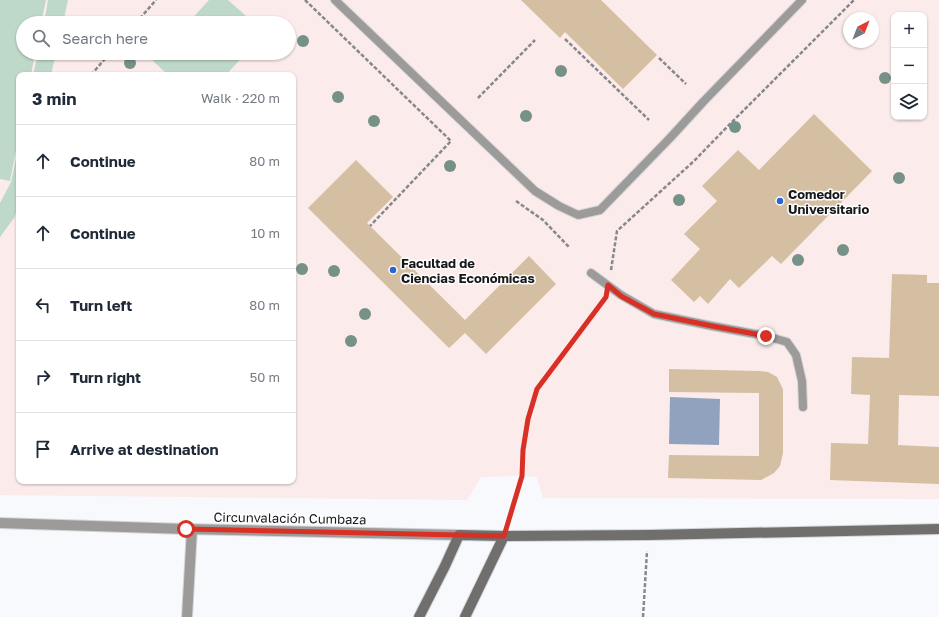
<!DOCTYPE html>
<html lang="en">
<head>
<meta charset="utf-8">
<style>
	body { margin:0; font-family:"Golos Text",sans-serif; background:#f2f2f3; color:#1f2937 }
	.controls { position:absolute; right:12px; top:12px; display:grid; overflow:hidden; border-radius:8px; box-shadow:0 1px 3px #0004 }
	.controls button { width:36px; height:36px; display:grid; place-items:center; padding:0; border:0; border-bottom:1px solid #e0e1e3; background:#fff; color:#1f2937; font:20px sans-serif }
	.compass { position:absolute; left:843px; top:12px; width:36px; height:36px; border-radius:50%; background:#fff; box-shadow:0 1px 3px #0004; rotate:42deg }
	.stop { position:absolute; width:12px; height:12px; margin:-9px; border:3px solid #d93025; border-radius:50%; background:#fff }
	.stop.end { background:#d93025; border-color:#fff; box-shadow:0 1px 4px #0008 }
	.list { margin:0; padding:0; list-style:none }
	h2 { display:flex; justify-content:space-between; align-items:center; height:52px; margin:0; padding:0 16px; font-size:17px }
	h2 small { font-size:13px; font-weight:400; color:#747a83 }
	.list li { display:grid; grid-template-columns:26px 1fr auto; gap:12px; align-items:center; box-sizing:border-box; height:72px; padding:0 16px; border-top:1px solid #e0e1e3 }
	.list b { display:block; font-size:15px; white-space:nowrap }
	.list em { font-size:13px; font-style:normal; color:#747a83 }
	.icon { flex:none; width:22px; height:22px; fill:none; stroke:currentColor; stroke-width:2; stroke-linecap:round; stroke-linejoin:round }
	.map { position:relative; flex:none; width:939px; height:617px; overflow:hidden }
	.search { position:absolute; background:#fff; box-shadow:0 1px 3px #0004; left:16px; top:16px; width:280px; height:44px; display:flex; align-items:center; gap:10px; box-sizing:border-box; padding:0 14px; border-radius:22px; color:#747a83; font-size:15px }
	.panel { position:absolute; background:#fff; box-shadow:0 1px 3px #0004; left:16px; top:72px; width:280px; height:412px; border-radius:8px }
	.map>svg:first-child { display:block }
</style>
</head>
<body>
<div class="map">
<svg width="939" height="617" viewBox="0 0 939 617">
	<rect width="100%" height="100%" fill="#f7f9fd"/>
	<path fill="#fbebea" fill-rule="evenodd" d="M0,0H939V499L543,498L537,477L522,476L481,477L467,500L0,495ZM894,15H924V117H894ZM849,18H873V42H849ZM23,23H289V53H23ZM19,75H293V481H19Z"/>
	<g fill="#bed9ca">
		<polygon points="0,0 46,0 41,23 23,23 23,53 35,53 31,75 19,75 19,135 10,181 0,179"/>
		<polygon points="48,0 68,0 63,23 44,23"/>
		<polygon points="209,0 228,0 254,23 188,23"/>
		<polygon points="38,53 56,53 51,75 33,75"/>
		<polygon points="161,53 246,53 226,75 168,75 153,61"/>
		<polygon points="19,145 19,206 14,218 0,237 0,203 11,182"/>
	</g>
	<polygon fill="#90a2be" points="670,397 720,399 719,445 669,444"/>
	<g fill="#d4bfa2">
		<polygon points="521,0 601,0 657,55 623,89 565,32 560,38"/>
		<polygon points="814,114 872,171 781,264 772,256 739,288 730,279 708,304 700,296 694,302 671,280 700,249 684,234 717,201 702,186 738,150 759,170"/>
		<polygon points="356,160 393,197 367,223 465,320 529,256 556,284 486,354 465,333 449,348 308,208"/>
		<polygon points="892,274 927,275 927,283 939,283 939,396 899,395 898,445 939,447 939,484 830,480 831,443 868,444 870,395 851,394 852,357 889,358"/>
		<polygon points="669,369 760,371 768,372 777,377 783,389 783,453 780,466 774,473 761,480 668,478 669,455 759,456 759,393 669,392"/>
	</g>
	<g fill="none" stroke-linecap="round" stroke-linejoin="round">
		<g stroke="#d3d5d9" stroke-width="10">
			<g id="lane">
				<polyline points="335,0 535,191 559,206 578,215 600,210 670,138 703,102 802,0"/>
				<polyline points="591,273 621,295 654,314 712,326 766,336 787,342 796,355 802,381 803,407"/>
			</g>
		</g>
		<g stroke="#d3d5d9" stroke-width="12">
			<g id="street">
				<polyline points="0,523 186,529 459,535"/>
				<polyline points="187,617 192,529"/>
			</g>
		</g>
		<g stroke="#d3d5d9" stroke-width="12">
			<g id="secondary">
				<polyline points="419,617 445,566 459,535 504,536 649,535 939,529"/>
				<polyline points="465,617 504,536"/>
			</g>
		</g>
		<g stroke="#87888b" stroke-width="2.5" stroke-dasharray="4 2" stroke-linecap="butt">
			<polyline points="305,0 451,141 370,226"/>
			<polyline points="136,23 156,0"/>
			<polyline points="565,39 649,120"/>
			<polyline points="659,58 686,84"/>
			<polyline points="91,75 110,53"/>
			<polyline points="478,98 535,40"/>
			<polyline points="516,201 543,220 569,247"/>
			<polyline points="611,270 617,231 694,161 727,127 854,0"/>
			<polyline points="509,521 522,476 523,449 528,419 537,389 604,300"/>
			<polyline points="643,617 647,551"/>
		</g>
		<use href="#lane" stroke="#9d9b9a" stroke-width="8"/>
		<use href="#street" stroke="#9d9b9a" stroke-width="10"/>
		<use href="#secondary" stroke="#716f6d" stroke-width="10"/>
	</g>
	<g fill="#769188">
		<circle cx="303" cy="41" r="6"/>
		<circle cx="130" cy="63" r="6"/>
		<circle cx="561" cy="71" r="6"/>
		<circle cx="885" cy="78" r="6"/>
		<circle cx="338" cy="97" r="6"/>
		<circle cx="526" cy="116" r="6"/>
		<circle cx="374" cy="121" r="6"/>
		<circle cx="735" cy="127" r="6"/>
		<circle cx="450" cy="166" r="6"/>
		<circle cx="899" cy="178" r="6"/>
		<circle cx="679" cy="200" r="6"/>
		<circle cx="843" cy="250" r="6"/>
		<circle cx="798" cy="260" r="6"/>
		<circle cx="302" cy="269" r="6"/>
		<circle cx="334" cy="271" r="6"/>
		<circle cx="365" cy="314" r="6"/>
		<circle cx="351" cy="341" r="6"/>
	</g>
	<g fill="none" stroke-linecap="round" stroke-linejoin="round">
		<polyline stroke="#d93025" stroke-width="5" points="186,529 504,536 522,476 523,450 528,419 537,389 606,297 608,285 621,296 654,314 712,326 766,336"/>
	</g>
	<g fill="#2a65d2" stroke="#fff" stroke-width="1.5">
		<circle cx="780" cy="201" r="4"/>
		<circle cx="393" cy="270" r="4"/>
	</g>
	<g text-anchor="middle" stroke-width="3" stroke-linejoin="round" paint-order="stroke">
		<g font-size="13" font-weight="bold" fill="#171819" stroke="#fff" text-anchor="start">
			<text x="788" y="199">Comedor<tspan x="788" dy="15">Universitario</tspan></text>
			<text x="401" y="268">Facultad de<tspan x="401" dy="15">Ciencias Económicas</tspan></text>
		</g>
		<g font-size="13" fill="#171819" stroke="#fff">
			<text transform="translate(290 518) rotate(1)" y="5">Circunvalación Cumbaza</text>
		</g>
	</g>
</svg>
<div class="controls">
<button>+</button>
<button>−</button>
<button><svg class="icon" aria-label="layers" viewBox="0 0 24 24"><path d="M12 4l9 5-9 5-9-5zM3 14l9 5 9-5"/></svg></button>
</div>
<svg class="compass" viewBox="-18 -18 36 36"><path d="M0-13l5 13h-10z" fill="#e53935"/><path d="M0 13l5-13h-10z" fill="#747a83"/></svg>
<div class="stop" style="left:186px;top:529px"></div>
<div class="stop end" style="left:766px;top:336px"></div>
<div class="search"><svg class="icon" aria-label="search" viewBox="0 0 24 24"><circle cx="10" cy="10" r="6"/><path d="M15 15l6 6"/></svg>Search here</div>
<section class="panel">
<h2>3 min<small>Walk · 220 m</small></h2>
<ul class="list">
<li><svg class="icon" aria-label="ahead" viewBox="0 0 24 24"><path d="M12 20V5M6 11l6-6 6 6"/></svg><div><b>Continue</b></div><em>80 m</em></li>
<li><svg class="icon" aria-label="ahead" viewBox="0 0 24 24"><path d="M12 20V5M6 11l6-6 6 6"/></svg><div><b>Continue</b></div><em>10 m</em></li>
<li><svg class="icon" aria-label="left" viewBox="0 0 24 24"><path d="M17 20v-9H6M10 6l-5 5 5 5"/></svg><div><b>Turn left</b></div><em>80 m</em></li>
<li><svg class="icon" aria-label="right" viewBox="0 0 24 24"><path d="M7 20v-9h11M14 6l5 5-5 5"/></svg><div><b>Turn right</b></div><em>50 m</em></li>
<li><svg class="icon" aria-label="arrive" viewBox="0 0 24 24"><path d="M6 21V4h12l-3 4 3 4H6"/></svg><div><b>Arrive at destination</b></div></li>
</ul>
</section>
</div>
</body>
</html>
